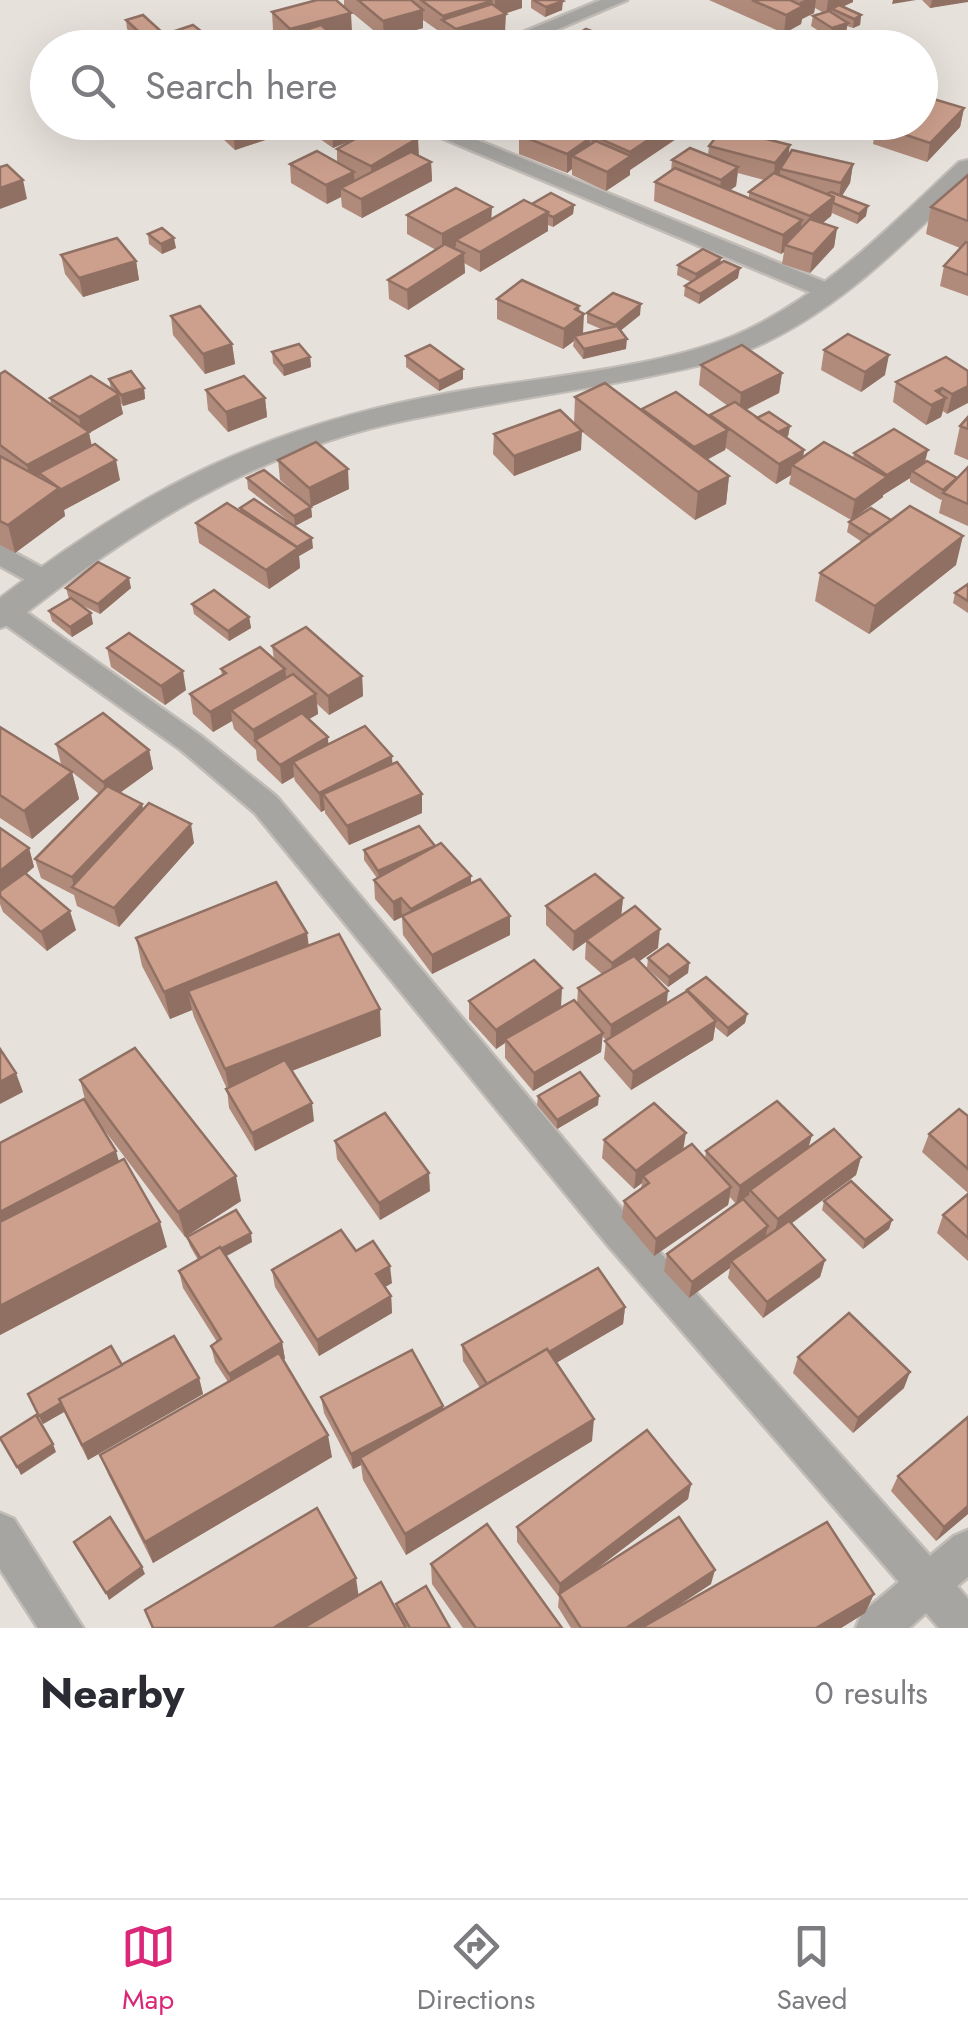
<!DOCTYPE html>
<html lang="en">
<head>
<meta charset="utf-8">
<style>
	body { margin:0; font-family:Jost,sans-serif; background:#f2f2f3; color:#2b2b33 }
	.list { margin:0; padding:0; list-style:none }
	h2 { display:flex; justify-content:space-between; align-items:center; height:130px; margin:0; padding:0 40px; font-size:42px }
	h2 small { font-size:32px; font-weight:400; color:#7c7c81 }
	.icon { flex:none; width:55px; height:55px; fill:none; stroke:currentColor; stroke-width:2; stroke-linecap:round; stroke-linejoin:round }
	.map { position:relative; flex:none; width:968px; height:1628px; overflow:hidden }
	.search { position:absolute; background:#fff; box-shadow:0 10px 40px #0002; left:30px; right:30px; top:30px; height:110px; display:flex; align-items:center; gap:25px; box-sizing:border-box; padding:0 35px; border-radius:55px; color:#7c7c81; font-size:38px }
	.sheet { height:270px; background:#fff }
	nav { display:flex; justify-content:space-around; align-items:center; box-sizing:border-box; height:140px; border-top:2px solid #e1e1e2; background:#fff; font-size:28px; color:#7c7c81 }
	nav a { display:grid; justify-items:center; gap:5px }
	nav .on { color:#db2777 }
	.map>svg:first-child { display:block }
</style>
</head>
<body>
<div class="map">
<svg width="968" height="1628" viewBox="0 0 968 1628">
	<rect width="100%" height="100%" fill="#e7e1db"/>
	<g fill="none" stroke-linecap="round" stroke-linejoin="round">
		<g stroke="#c2bcb7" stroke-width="5">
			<g id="minor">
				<polygon points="601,0 627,0 513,48 485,48"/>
				<polygon points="404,122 433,122 835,286 838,291 827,298 819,296"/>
				<polygon points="0,545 56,575 60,581 56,587 38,587 0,566"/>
				<polygon points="5,602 15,604 201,736 277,797 632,1221 930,1556 954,1536 968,1530 968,1577 957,1586 968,1599 968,1628 939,1628 926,1613 909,1628 856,1628 862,1613 899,1582 606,1243 255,813 181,750 0,621 0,603"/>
				<polygon points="0,1513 14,1519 83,1628 38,1628 0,1569"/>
			</g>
		</g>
		<g stroke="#c2bcb7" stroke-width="4">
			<path id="tertiary" d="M968,160V182C903,244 837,312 753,348C716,364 675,371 636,379C561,393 486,404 412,419C259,449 133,528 12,624L0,628V598C144,487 269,425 449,393C535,378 652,369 731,337C820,300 890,226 959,162Z"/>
		</g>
		<use href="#minor" fill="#a6a5a2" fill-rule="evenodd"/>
		<use href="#tertiary" fill="#a6a5a2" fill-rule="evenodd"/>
	</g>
	<g fill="#b08a7a" fill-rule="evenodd">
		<polygon points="344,0 522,0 522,8 505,13 505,32 456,48 443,38 443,34 423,20 423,28 384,39 344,6"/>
		<polygon points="531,0 561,0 562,10 545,17 531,8"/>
		<polygon points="709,0 853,0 853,2 842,7 861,15 860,25 853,28 847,26 846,32 830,38 811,26 813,16 824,13 815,8 814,13 802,19 801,24 787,32 804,38 803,47 781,32"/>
		<polygon points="922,0 968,0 930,8"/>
		<polygon points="272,12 352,31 335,36 349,48 292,48 273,30"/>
		<polygon points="126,20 165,35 223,48 146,48 127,29"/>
		<polygon points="964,108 960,127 927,162 873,144 876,125"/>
		<polygon points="220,122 374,122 374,128 431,162 432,181 362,218 342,207 341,197 327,204 291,183 290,164 337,163 337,149 357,138 333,148 310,132 310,125 235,150 222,138"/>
		<polygon points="538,122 680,122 679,137 630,170 630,175 606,191 572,175 572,169 567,173 519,154 519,135"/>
		<path d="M709,146L853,164L850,183L842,196L866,216L857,224L832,213L831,216L823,223L837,228L834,247L810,273L782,264L784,252L781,254L654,201L655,182L671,171L672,160L708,155ZM738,173L764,180L749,192V198L730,190L736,186Z"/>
		<polygon points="968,175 968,296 940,286 944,266 960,248 926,234 931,207"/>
		<polygon points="532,204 574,205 573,214 553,227 548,225 548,231 480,272 464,263 465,273 408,310 389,299 388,280 436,250 407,234 407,215 491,219"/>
		<polygon points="148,234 176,248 162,254 149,244"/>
		<polygon points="61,255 136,261 139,280 83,297 65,274"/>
		<polygon points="721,263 738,278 699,304 684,296 685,286 691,282 677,275 678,265"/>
		<polygon points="497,299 579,306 583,333 601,329 587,323 587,313 640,315 620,331 626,349 583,359 573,346 574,341 563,349 497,319"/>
		<polygon points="171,316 232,344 235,364 205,374 173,335"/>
		<polygon points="824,350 885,375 861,392 821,370"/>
		<polygon points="272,352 310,357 311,367 284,376 273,363"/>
		<polygon points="406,356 463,379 439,391 406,367"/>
		<polygon points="701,365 782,373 779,393 746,410 757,418 790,426 788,436 786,438 804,450 803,457 853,458 854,453 925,463 957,478 968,467 968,526 939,513 942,499 941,500 910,482 910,478 883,495 883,497 851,520 789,484 791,475 776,484 726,448 725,450 707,460 729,476 726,504 695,520 581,431 581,450 514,476 493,454 494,434 574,424 575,397 642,411 642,409 710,417 710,415 728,406 699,385"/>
		<polygon points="968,371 947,414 943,411 941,417 926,425 893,402 896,382"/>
		<polygon points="0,374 51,405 50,398 111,389 109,379 144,388 145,399 123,406 120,402 123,414 89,433 92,446 120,480 64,510 65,516 15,553 0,545"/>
		<polygon points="206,390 265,398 267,417 228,432 208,410"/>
		<polygon points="968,417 968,460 954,454 960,426"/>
		<polygon points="278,460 349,489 311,507 312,517 295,526 248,489 247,478 303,500 280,480"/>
		<polygon points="240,508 313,548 299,556 300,568 269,589 199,543 196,523 240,511"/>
		<polygon points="849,522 956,565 869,634 815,601 820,573 862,542 847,532"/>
		<polygon points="968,584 968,613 953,603 955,593"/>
		<polygon points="66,588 131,588 100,614 77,603 93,624 72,637 52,621 49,611 69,599"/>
		<polygon points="192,604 249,617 251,628 229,641 194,614"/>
		<polygon points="272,646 362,676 363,696 329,715 317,704 318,714 308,719 328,744 393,764 422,794 422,813 349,845 325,813 325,810 321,812 295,781 294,777 282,784 257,760 256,750 234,729 232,721 213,732 193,714 190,694 222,676 221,669 274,659"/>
		<polygon points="107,648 186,690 165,705 111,667"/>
		<polygon points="0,727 68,769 61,764 56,744 149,750 153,769 120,793 142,804 143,810 194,843 119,927 77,906 74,895 41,878 35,859 99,794 72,772 79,799 32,839 0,818"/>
		<polygon points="0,828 29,848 34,867 26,874 76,930 47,951 3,912 0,904"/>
		<polygon points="435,846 471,883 510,916 510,935 432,974 403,935 402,917 394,921 375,899 374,880 377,878 364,860 364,850"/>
		<polygon points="623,898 621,916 658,948 639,961 666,1004 687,991 747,1014 745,1023 727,1037 715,1027 713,1040 631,1090 604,1059 606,1040 602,1036 601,1052 533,1091 505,1058 505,1043 496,1049 469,1019 469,1001 561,1007 549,1015 577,1004 578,988 602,974 585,959 586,942 573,951 546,925 546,906"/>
		<polygon points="307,933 309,946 381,1036 292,1071 314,1121 255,1151 229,1108 227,1089 194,1017 192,1010 170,1019 142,966 136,938"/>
		<polygon points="648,958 689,963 688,973 668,987 647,968"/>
		<polygon points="80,1080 241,1201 185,1237 93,1115 167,1247 0,1335 0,1143 86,1103"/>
		<polygon points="538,1096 598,1105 557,1129 537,1105"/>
		<polygon points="968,1116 968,1193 922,1152 929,1134"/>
		<polygon points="812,1135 808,1148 861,1157 856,1175 791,1224 825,1260 820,1277 763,1318 728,1278 730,1268 689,1298 664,1271 667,1254 736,1204 730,1197 728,1205 654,1256 622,1218 624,1201 641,1189 642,1183 634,1189 602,1158 604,1140 684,1149 705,1159 706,1151"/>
		<polygon points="335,1141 430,1191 380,1220 337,1159"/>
		<polygon points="968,1194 968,1261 937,1233 943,1215"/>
		<polygon points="824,1201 892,1220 889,1229 863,1249 822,1210"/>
		<polygon points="187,1237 252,1242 226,1256 282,1342 285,1359 283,1359 332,1457 153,1563 109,1476 100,1455 228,1382 215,1362 211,1346 217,1342 183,1288 179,1271 198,1260 190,1246"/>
		<polygon points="356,1251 392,1283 385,1287 391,1296 392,1313 319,1356 275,1287 272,1270"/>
		<polygon points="625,1307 623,1324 556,1363 592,1441 406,1555 363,1480 361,1465 353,1469 324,1413 321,1397 444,1409 480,1388 463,1361 462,1345"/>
		<polygon points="798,1357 904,1388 853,1433 793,1373"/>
		<polygon points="122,1365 199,1378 203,1394 88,1460 64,1412 43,1424 31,1402"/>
		<polygon points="898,1476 968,1514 936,1541 891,1491"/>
		<polygon points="691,1484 688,1499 586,1577 711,1584 664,1615 874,1594 865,1613 841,1628 571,1628 558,1607 559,1597 517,1542 517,1527"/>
		<polygon points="431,1564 562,1628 463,1628 432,1584"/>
		<polygon points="358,1596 397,1611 396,1604 450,1628 152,1628 145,1610"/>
	</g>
	<g fill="#907063">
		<polygon points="495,0 522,0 522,8 495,17"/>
		<polygon points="805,0 816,0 814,13 802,19 801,24 784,33 786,15 799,8 800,2"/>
		<polygon points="828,0 853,0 853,2 835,10 832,9 831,12 826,14"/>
		<polygon points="893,0 916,0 892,4"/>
		<polygon points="932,0 968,0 968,2 930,8"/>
		<polygon points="491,1 491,18 506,14 505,32 456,48 456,29 443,20 443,16"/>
		<polygon points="563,1 562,10 545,17 546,7"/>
		<polygon points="423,10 423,28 384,39 383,21"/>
		<polygon points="351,13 352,31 308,43 295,33 296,46 292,48 290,29"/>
		<polygon points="861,15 860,25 853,28 854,19"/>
		<polygon points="848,23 846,32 830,38 832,28"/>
		<polygon points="804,38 802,48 791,48"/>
		<polygon points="964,108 960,127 927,162 930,143"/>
		<polygon points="259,122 309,122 310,125 235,150 233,131"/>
		<polygon points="347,122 374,122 374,131 333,148 332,129"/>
		<polygon points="611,122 635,122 598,138 598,150 591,155 592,136"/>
		<polygon points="675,122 680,122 679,137 630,170 630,175 606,191 607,172 630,157 630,152"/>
		<polygon points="418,138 419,157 372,185 371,166"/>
		<polygon points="590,138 590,157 572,156 572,169 567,173 567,154"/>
		<polygon points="790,145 787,164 780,169 780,174 773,182 775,163"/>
		<polygon points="431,162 432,181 362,218 361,199"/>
		<polygon points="853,164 850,183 838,202 841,183"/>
		<polygon points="738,167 736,186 719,199 721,180"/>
		<polygon points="354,172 355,191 341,188 341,197 327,204 326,185"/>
		<polygon points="23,180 27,199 0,209 0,188"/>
		<polygon points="834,197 831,216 808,235 810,216"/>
		<polygon points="574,205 573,214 553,227 553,217"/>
		<polygon points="868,206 866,216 857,224 859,214"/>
		<polygon points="492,207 491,226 456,240 456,246 442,254 442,234"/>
		<polygon points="548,212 548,231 480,272 480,252"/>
		<polygon points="802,220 799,239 785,245 784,252 781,254 783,235"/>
		<polygon points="837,228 834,247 810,273 813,254"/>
		<polygon points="174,238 176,248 162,254 161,244"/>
		<polygon points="464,253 465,273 408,310 407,290"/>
		<polygon points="721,258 720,268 695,284 696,274"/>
		<polygon points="136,261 139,280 83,297 79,278"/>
		<polygon points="740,268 738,278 699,304 700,294"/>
		<polygon points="641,304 640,315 615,335 615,325"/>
		<polygon points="579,306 579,318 584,314 583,333 574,336 574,341 563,349 564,329 575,309"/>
		<polygon points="627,339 626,349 583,359 584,349"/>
		<polygon points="232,344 235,364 205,374 203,354"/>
		<polygon points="889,355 885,375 861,392 865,372"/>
		<polygon points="310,357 311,367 284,376 283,366"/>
		<polygon points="463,369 463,379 439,391 439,381"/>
		<polygon points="782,373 779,393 739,413 741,393"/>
		<polygon points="968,386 968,403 947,414 952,394"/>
		<polygon points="144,388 145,399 123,406 121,395"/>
		<polygon points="942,388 939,401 946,398 941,417 926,425 936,391"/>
		<polygon points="119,394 123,414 89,433 94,460 39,473 42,489 33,494 27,465 82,435 79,417"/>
		<polygon points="265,398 267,417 228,432 226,412"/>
		<polygon points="790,426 788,436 776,443 778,433"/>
		<polygon points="728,430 725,450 692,467 694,447"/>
		<polygon points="582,431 581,450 514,476 514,456"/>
		<polygon points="804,450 801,469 792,465 791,475 776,484 779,464"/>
		<polygon points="928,450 923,470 912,471 910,478 883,495 883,497 851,520 855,500 887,477 887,475"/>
		<polygon points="116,460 120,480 64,510 65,516 15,553 8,525 59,488"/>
		<polygon points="348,469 349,489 311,507 312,517 295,526 294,516 311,507 309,488"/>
		<polygon points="729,476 726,504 695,520 698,492"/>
		<polygon points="963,536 956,565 869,634 875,606"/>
		<polygon points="312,538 313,548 299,556 300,568 269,589 266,570"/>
		<polygon points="129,578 131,588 100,614 98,604"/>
		<polygon points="91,613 93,624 72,637 70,627"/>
		<polygon points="249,617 251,628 229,641 228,631"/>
		<polygon points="285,669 288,688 231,710 232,721 213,732 210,712"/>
		<polygon points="183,671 186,690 165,705 161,686"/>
		<polygon points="362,676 363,696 329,715 328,696"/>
		<polygon points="316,694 318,714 261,747 255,740 256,750 253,730"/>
		<polygon points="328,737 329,757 293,762 294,777 282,784 280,765"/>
		<polygon points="149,750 153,769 108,801 103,782"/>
		<polygon points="392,756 393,776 323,794 325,810 321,812 319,793"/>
		<polygon points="72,772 79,799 32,839 24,811"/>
		<polygon points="422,794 422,813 349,845 347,826"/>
		<polygon points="142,804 146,823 74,888 72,877"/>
		<polygon points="191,824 194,843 119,927 114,908"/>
		<polygon points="435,846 435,856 379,881 378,871"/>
		<polygon points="29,848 34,867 0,895 0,871"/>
		<polygon points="471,876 471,895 412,928 411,909"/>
		<polygon points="401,898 402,917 394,921 393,902"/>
		<polygon points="623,898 621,917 573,951 574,932"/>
		<polygon points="70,911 76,930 47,951 41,932"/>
		<polygon points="510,916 510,935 432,974 432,955"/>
		<polygon points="660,929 658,948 610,982 612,963"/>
		<polygon points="307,933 310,960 188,991 192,1010 170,1019 164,992"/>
		<polygon points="689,963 688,973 668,987 669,977"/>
		<polygon points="562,988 561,1007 507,1041 505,1039 505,1043 496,1049 496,1030"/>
		<polygon points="668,991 666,1010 610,1044 611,1025"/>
		<polygon points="380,1009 381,1036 230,1095 225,1069"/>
		<polygon points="747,1014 745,1023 727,1037 728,1028"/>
		<polygon points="716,1021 713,1040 631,1090 633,1072"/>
		<polygon points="603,1033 601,1052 533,1091 534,1073"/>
		<polygon points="16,1073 23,1092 0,1104 0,1082"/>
		<polygon points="599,1096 598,1105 557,1129 557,1120"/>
		<polygon points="312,1103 314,1121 255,1151 252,1133"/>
		<polygon points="686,1133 683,1151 643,1176 642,1183 634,1189 636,1171"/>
		<polygon points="812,1135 807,1152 750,1190 749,1195 736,1204 740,1186"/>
		<polygon points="116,1151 123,1176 0,1242 0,1212"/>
		<polygon points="861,1157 856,1175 774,1236 778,1219"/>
		<polygon points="429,1173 430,1191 380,1220 379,1203"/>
		<polygon points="236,1176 241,1201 185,1237 178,1212"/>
		<polygon points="731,1187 728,1205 654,1256 656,1239"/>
		<polygon points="892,1220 889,1229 863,1249 865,1240"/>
		<polygon points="160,1222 167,1247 0,1335 0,1306"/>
		<polygon points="768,1226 764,1243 731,1261 730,1268 689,1298 692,1282"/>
		<polygon points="251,1233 252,1242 203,1269 201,1260"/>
		<polygon points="825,1260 820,1277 763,1318 767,1302"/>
		<polygon points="390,1266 392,1283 378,1291 376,1274"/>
		<polygon points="391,1296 392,1313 319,1356 317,1340"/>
		<polygon points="625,1307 623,1324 489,1402 489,1387"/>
		<polygon points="282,1342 285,1359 233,1390 229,1374"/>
		<polygon points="910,1372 904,1388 853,1433 858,1418"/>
		<polygon points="199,1378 203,1394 88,1460 82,1445"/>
		<polygon points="61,1404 64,1412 43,1424 39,1416"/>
		<polygon points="443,1406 444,1421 360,1458 361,1465 353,1469 351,1454"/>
		<polygon points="594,1419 592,1441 406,1555 405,1534"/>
		<polygon points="328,1435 332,1457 153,1563 145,1542"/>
		<polygon points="53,1444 56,1452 21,1475 17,1467"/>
		<polygon points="691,1484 688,1499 561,1596 559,1594 558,1598 560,1584"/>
		<polygon points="968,1506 968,1514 936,1541 944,1527"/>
		<polygon points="142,1567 145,1574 109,1600 106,1593"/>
		<polygon points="715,1570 711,1584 644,1628 626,1628"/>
		<polygon points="356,1578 359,1598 309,1628 273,1628"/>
		<polygon points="874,1594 865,1613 841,1628 816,1628"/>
	</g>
	<g fill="#cda08e" stroke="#907063" stroke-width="2.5">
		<polygon points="317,0 336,0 351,13 290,29 272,12"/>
		<polygon points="358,0 411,0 423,10 383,21"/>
		<polygon points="421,0 490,0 491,1 443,16"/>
		<polygon points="533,0 561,0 563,1 546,7"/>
		<polygon points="752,0 790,0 803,6 786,15"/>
		<polygon points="492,4 506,14 456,29 442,20"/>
		<polygon points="839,5 861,15 854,19 832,9"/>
		<polygon points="829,11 848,23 832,28 813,16"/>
		<polygon points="143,15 165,35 148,40 126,20"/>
		<polygon points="193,25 223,48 153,48 145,41"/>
		<polygon points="321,25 349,48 314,48 295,33"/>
		<polygon points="586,29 636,48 555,48"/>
		<polygon points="783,31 804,38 791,48 760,48"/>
		<polygon points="503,41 515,48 488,48"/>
		<polygon points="920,95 964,108 930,143 876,125 879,122 920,122"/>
		<polygon points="224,122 259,122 233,131"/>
		<polygon points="322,122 347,122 332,129"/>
		<polygon points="538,122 550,122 590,138 567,154 519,135"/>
		<polygon points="558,122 611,122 592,136"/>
		<polygon points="622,122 675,122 630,152 598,138"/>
		<polygon points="384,123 418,138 371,166 337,149"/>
		<polygon points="723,128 790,145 775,163 709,146"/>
		<polygon points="596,141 631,156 607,172 572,156"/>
		<polygon points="690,148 738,167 721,180 672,160"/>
		<polygon points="792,150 853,164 841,183 780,169"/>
		<polygon points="317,151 354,172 326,185 290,164"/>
		<polygon points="411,152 431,162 361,199 341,188"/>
		<polygon points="7,165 23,180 0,188 0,167"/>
		<polygon points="675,168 802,220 783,235 655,182"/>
		<polygon points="774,173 834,197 810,216 749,192"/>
		<polygon points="968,175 968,221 931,207"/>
		<polygon points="456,188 492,207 442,234 407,215"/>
		<polygon points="831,192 868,206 859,214 833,203 834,197 827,194"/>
		<polygon points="551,193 574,205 553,217 548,215 548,212 532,204"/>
		<polygon points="524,200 548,212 480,252 456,240"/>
		<polygon points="810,219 837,228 813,254 785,245"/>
		<polygon points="162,228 174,238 161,244 148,234"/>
		<polygon points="117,238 136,261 79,278 61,255"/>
		<polygon points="966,242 968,243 968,275 944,266"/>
		<polygon points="445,244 464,253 407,290 388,280"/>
		<polygon points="703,249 721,258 696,274 678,265"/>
		<polygon points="724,261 740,268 700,294 685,286"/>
		<polygon points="522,280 579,306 575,309 584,314 564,329 497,299"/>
		<polygon points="613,293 641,304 615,325 587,313"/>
		<polygon points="200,306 232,344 203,354 171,316"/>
		<polygon points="617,326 627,339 584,349 574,336"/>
		<polygon points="848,334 889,355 865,372 824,350"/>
		<polygon points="299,344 310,357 283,366 272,352"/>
		<polygon points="430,345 463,369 439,381 406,356"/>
		<polygon points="742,345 782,373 741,393 701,365"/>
		<polygon points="946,357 968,371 968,386 952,394 942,388 936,391 946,398 931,405 896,382"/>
		<polygon points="5,371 89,432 27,465 0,445 0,374"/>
		<polygon points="131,371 144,388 121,395 109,379"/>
		<polygon points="91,376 119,394 79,417 50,398"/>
		<polygon points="244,376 265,398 226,412 206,390"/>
		<polygon points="605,383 729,476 698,492 575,397"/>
		<polygon points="676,392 728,430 694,447 642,409"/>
		<polygon points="735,402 804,450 779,464 710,415"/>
		<polygon points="560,410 582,431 514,456 494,434"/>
		<polygon points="769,412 790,426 778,432 757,418"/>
		<polygon points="968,417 968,429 960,426"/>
		<polygon points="894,429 928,450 887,475 854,453"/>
		<polygon points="316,442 348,469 309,488 278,460"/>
		<polygon points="824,442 887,477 855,500 792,465"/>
		<polygon points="95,444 116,460 60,490 59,488 39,473"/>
		<polygon points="0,456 59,488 8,525 0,521"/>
		<polygon points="927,461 957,478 943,490 912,471"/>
		<polygon points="968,467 968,504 943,493"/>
		<polygon points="264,470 311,507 294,516 247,478"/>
		<polygon points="254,499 312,538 297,547 240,508"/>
		<polygon points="227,503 298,548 266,570 196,523"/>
		<polygon points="910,506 963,536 875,606 820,573"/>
		<polygon points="871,508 891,520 870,535 849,522"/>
		<polygon points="98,562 129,578 98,604 66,588"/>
		<polygon points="968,584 968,601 955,593"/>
		<polygon points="214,590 249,617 228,631 192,604"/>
		<polygon points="71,598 91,613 70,627 49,611"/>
		<polygon points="306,627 362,676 328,696 272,646"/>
		<polygon points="129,633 183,671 161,686 107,648"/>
		<polygon points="260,647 285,669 210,712 190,694 226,673 221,669"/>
		<polygon points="293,674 316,694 253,730 231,710"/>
		<polygon points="103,713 149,750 103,782 56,744"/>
		<polygon points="302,713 328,737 280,765 255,740"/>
		<polygon points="365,726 392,756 319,793 293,762"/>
		<polygon points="0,727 72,772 24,811 0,795"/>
		<polygon points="397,762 422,794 347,826 323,794"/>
		<polygon points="107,786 142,804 72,877 35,859"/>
		<polygon points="149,803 191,824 114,908 72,887"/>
		<polygon points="419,826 435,846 378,871 364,850"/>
		<polygon points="0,828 29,848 0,871"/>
		<polygon points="441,843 471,876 411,909 401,898 393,902 374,880"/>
		<polygon points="25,873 70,911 41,932 0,896 0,891"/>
		<polygon points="595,874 623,898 574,932 546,906"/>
		<polygon points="480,879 510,916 432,955 402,916"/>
		<polygon points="276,882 307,933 164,992 136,938"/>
		<polygon points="635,906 660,929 612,963 586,940"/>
		<polygon points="339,934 380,1009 225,1069 188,991"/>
		<polygon points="668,944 689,963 669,977 648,958"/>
		<polygon points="634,956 668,991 611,1025 578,988"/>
		<polygon points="534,960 562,988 496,1030 469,1001"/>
		<polygon points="706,977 747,1014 728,1028 687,990"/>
		<polygon points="687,991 716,1021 633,1072 605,1041"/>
		<polygon points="574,1000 603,1033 534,1073 505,1039"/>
		<polygon points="135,1048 236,1176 178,1212 80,1080"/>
		<polygon points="0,1049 16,1073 0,1082"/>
		<polygon points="285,1060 312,1103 252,1133 226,1089"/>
		<polygon points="580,1072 599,1096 557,1120 538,1096"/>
		<polygon points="84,1099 116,1151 0,1212 0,1143"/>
		<polygon points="777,1101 812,1135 740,1186 706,1151"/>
		<polygon points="654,1103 686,1133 636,1171 604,1140"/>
		<polygon points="959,1109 968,1116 968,1169 929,1134"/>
		<polygon points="385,1113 429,1173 379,1203 335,1141"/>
		<polygon points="834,1129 861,1157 778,1219 750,1190"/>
		<polygon points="692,1144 731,1187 656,1239 624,1201 649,1183 643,1176"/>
		<polygon points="124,1159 160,1222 0,1306 0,1222"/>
		<polygon points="851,1181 892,1220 865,1240 824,1201"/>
		<polygon points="968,1194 968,1238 943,1215"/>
		<polygon points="743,1199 768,1226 692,1282 667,1254"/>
		<polygon points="236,1210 251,1233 201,1259 187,1237"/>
		<polygon points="789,1221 825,1260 767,1302 731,1261"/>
		<polygon points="341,1230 356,1251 373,1241 390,1266 376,1274 391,1296 317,1340 272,1270"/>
		<polygon points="220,1247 282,1342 229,1374 211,1346 221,1339 179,1271"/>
		<polygon points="598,1268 625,1307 549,1352 547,1349 487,1384 462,1345"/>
		<polygon points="849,1313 910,1372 858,1418 798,1357"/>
		<polygon points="174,1336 199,1378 82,1445 59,1399"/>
		<polygon points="111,1346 122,1365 59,1399 61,1403 39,1416 28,1394"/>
		<polygon points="547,1349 594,1419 405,1534 360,1458"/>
		<polygon points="412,1350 443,1406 351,1454 321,1397"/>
		<polygon points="279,1353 328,1435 145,1542 100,1455"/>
		<polygon points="36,1415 53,1444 17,1467 0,1438"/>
		<polygon points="968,1417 968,1506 944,1527 898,1476"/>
		<polygon points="647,1430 691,1484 560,1584 517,1527"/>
		<polygon points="317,1508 356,1578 273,1628 153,1628 145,1610"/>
		<polygon points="110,1517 142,1567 106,1593 74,1542"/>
		<polygon points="679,1517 715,1570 626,1628 581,1628 559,1594"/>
		<polygon points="827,1522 874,1594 816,1628 641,1628"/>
		<polygon points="487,1524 562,1628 476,1628 431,1564"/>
		<polygon points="381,1582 406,1628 303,1628"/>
		<polygon points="426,1586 450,1628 410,1628 396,1604"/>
	</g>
</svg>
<div class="search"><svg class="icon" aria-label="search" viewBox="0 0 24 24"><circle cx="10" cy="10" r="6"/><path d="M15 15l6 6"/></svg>Search here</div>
</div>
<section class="sheet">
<h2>Nearby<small>0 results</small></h2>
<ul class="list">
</ul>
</section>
<nav>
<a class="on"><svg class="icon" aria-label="map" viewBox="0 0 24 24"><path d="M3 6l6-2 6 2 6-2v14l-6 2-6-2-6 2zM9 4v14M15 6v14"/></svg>Map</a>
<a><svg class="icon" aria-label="directions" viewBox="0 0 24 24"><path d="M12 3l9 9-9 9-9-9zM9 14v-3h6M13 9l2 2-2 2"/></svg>Directions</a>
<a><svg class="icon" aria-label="saved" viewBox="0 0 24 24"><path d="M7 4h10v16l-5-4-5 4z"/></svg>Saved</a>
</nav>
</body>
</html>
